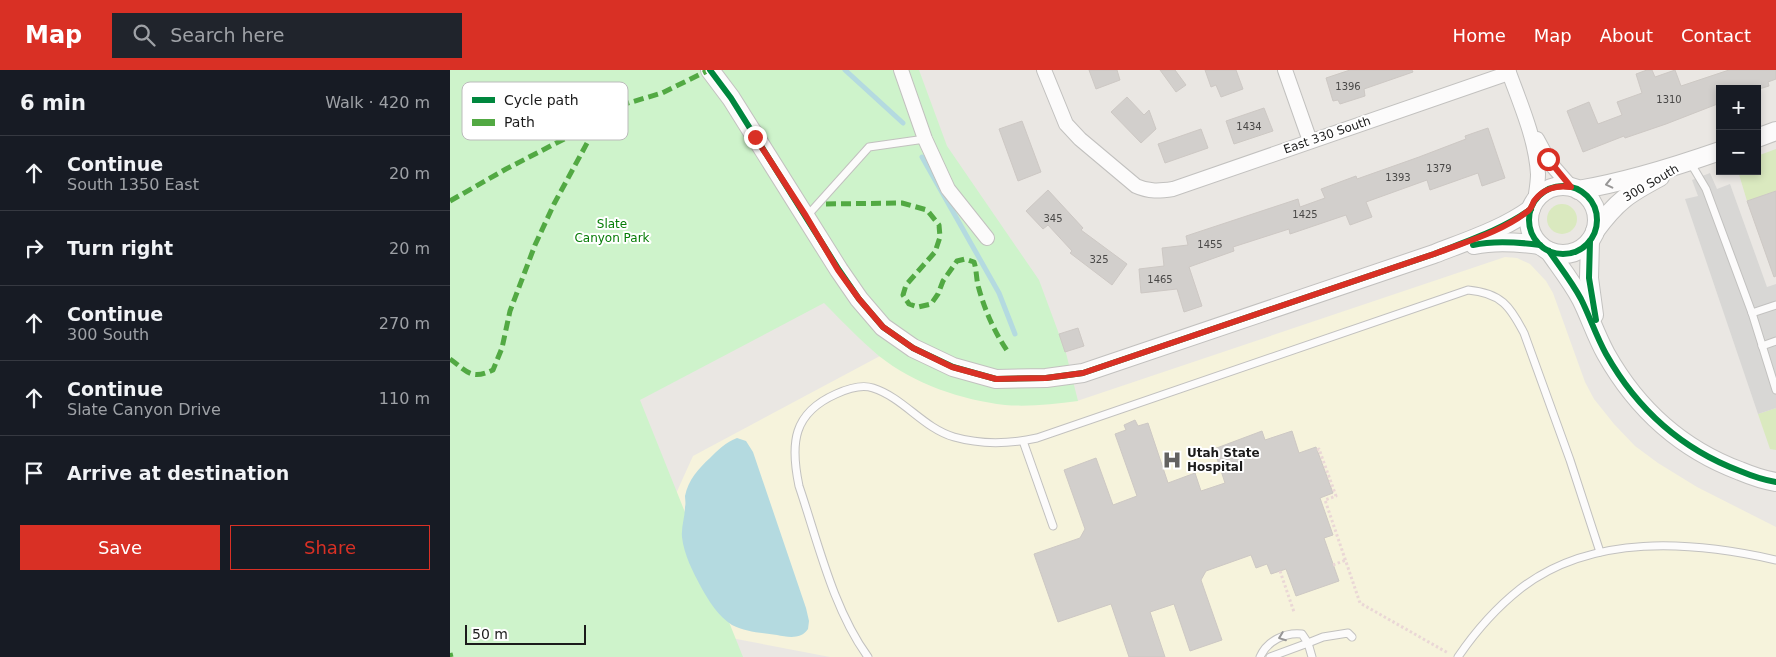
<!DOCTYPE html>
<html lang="en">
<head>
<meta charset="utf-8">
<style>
	body { margin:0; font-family:"DejaVu Sans",sans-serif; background:#20242c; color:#f1f3f6 }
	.controls { position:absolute; right:15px; top:15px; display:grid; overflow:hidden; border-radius:0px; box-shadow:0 2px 8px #0003 }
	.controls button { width:45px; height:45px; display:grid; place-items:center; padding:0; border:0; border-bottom:1px solid #363941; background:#171b24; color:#f1f3f6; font:25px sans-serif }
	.scale { position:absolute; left:15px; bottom:12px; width:121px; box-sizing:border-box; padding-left:5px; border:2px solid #1b1b1b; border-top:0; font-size:14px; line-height:18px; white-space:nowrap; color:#1b1b1b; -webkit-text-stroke:4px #fff; paint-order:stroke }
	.stop { position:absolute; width:15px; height:15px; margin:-11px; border:4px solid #d93025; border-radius:50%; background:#fff }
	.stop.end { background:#d93025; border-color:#fff; box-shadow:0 1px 5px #0008 }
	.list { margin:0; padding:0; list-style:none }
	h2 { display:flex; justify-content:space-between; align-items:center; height:65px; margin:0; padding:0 20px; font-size:21px }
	h2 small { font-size:16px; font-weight:400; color:#9ea1a6 }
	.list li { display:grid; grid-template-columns:32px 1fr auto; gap:15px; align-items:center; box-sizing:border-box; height:75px; padding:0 20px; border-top:1px solid #363941 }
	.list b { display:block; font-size:19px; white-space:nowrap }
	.list p { margin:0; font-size:16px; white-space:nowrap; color:#9ea1a6 }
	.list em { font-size:16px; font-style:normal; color:#9ea1a6 }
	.actions { display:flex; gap:10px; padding:15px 20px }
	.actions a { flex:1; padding:11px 0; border:1px solid #d93025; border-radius:0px; text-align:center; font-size:18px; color:#d93025 }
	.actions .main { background:#d93025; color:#fff }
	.icon { flex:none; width:28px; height:28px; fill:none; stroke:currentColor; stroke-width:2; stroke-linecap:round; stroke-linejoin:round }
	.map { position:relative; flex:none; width:1326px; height:587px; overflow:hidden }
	header { display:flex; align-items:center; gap:30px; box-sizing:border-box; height:70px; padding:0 25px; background:#d93025; color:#fff }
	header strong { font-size:24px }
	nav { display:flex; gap:28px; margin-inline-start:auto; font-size:18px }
	.search { width:350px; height:45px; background:#20242c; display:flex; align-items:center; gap:12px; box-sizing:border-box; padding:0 18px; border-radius:0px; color:#9ea1a6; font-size:19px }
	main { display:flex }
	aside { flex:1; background:#171b24 }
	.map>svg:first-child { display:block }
</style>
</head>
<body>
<header>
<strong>Map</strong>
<div class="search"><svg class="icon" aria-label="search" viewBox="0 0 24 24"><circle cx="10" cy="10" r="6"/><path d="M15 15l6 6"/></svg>Search here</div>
<nav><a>Home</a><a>Map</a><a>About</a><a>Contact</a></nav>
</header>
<main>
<aside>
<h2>6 min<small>Walk · 420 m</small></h2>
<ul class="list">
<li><svg class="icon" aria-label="ahead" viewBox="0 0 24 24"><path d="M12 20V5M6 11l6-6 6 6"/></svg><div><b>Continue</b><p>South 1350 East</p></div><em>20 m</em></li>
<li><svg class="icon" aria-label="right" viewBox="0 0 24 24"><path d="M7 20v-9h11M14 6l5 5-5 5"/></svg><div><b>Turn right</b></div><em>20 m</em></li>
<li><svg class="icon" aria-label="ahead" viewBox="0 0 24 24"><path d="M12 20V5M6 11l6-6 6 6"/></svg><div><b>Continue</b><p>300 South</p></div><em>270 m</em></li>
<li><svg class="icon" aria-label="ahead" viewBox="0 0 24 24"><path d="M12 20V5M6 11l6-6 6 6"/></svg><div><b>Continue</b><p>Slate Canyon Drive</p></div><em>110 m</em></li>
<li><svg class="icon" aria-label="arrive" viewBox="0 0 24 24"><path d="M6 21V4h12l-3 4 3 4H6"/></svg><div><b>Arrive at destination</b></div></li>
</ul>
<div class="actions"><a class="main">Save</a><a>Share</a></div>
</aside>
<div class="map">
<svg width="1326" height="587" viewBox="0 0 1326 587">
	<rect width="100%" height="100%" fill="#eae7e3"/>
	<polygon fill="#f6f3dc" points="1055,187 1067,188 1080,194 1096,211 1103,223 1135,312 1144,329 1164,354 1185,376 1208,393 1247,417 1326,457 1326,587 380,587 276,567 219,439 243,386 430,286 470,311 490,319 627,331"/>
	<g fill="#dae9bf">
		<polygon points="1326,79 1326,121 1297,131 1288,101 1307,101 1307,86"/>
		<circle cx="1112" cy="149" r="15"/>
		<polygon points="1326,338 1326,380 1320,379 1308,344"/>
	</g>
	<path fill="#cef3cb" d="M0,0H469L497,76L589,210L616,283L628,331C604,334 579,337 555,335C512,330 464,314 429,286C410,270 392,251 374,233L190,330L293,587H0Z"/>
	<polygon fill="#d8d7d5" points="1260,103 1267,119 1280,114 1317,217 1326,214 1326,338 1308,344 1235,129 1248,126 1242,110"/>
	<path fill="#b4dae0" d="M287,368L296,371L303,382L356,538L359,551L358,559C351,570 337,567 327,565C312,563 296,562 282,555C269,547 258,530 251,517C243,502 234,485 232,467C231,457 235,447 235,437C236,433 235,429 235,426C238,410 249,398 260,388C268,380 276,372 287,368Z"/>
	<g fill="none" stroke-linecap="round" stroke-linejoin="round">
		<g stroke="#b4dae0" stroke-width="5">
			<polyline points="395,0 453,53"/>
			<polyline points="472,87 549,223 565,264"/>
		</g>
	</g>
	<g fill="#d2cfcc" stroke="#cdc8c4">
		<polygon points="639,0 667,0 670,10 646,19"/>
		<polygon points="710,0 725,0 736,15 726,22"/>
		<polygon points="755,0 786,0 793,19 771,27 766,15 761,17"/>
		<polygon points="900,0 962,0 963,2 914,19 915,26 890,34 888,30 883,31 876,8"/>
		<polygon points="1197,0 1202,0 1205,7 1225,0 1231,16 1279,0 1326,0 1326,9 1318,12 1319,16 1309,19 1270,19 1270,33 1216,54 1175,68 1174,66 1133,82 1117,41 1139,32 1148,54 1172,45 1167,32 1192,23 1186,4"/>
		<polygon points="677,27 694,45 699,40 706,59 691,73 661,42"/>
		<polygon points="814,38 823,61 784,74 776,51"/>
		<polygon points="572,51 591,102 568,111 549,59"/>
		<polygon points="1038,58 1055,108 1032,116 1028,103 980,120 977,110 916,132 922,147 900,155 896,145 840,164 839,159 783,177 784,181 739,197 752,236 734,242 727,219 691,223 689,199 714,196 712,178 738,175 736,166 848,129 850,137 875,128 871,119 906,106 907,109 969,87 1016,69 1015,66"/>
		<polygon points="751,59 758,78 715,93 708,74"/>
		<polygon points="598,120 633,158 631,160 677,194 662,215 620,183 622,181 598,155 593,159 576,141"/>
		<polygon points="1326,121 1326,206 1324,207 1297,131"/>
		<polygon points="628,258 634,276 615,282 609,264"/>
		<polygon points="685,350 688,356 698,353 718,413 745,403 751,421 775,413 764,379 812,361 815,370 842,361 849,383 866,377 883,423 870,428 883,465 874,468 889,511 846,526 836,499 821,504 817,494 806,498 801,485 756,501 751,510 772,570 740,581 724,534 700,542 715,587 679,587 661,534 608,552 584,484 630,468 635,459 614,400 646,388 663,435 687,426 665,364 676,360 674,355"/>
	</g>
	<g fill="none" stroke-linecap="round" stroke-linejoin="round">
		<g stroke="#c2c1bf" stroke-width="9">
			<g id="service">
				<polyline points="1240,92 1256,119 1302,243 1326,235"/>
				<polyline points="357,146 419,77 475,69"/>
				<polyline points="1302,243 1326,320"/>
				<polyline points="1312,276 1326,271"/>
				<polyline points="573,371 603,456"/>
				<path d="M418,587C383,539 368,472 349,416C340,373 343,343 386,324C397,319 411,314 423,318C454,328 473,358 504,367C532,375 559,374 587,368L1018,220C1051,223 1060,236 1074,263L1120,390L1150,482"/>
				<path d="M810,587C817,571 835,562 852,564L858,573L873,567L898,563L902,567"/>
				<polyline points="820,587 858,573 862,587"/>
				<path d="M1008,587C1025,562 1046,538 1070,519C1142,463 1242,471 1326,490"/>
			</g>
		</g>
		<g stroke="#c2c1bf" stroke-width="16">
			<g id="minor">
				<polyline points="451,0 475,69 498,119 537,168"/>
				<path d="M594,0L616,54L630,69L686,116C699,122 710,121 723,119L1059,3"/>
				<polyline points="835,0 860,71"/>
				<path d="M1058,0C1070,33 1086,69 1088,104C1088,113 1086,123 1085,131"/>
				<polyline points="1087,69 1100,93 1121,117"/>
			</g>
		</g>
		<g stroke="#c2c1bf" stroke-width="20">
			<g id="tertiary">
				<path d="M260,0L281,28L389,200L409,229L433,257L463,278L503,297L546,309L596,308L633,303L984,184C1017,171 1052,160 1081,139"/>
				<polyline points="1307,68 1326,61"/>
				<circle cx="1113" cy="150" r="34"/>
				<path d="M1128,120C1176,112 1224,97 1270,81"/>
				<path d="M1145,161C1167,131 1178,124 1210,107"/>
				<polyline points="1140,171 1139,208 1144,245"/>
				<path d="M1024,175C1045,170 1068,172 1090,175"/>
				<path d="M1099,181C1110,197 1122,212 1131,229C1140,247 1146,266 1156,284C1187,339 1231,379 1290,401C1302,406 1313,410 1326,412"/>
			</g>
		</g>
		<g stroke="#ead7d6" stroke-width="3" stroke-dasharray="2.5 2.5" stroke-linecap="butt">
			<polyline points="867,380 869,379 886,426 875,430 910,533 998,583"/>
			<polyline points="883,495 896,490"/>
			<polyline points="830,501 844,542"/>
		</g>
		<use href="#service" stroke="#fcfbfb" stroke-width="7"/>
		<use href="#minor" stroke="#fcfbfb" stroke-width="14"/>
		<use href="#tertiary" stroke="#fcfbfb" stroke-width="18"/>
		<g stroke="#52a943" stroke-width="5" stroke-dasharray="10 5" stroke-linecap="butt">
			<polyline points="0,131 56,99 149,51 168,36 212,23 259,0"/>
			<path d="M376,134L452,133L477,140L489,155L490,167L485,182L456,215L453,225L459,234L468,237L481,234L488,224L493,211L507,191L515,189L524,192C527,201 526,210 529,219C535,241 545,263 558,282"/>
			<path d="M0,289C18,302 21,310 43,300L52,278L60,241L85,175L104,134L149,51"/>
			<polyline points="0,583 1,587"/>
		</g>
		<g stroke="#fff" stroke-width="9">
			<g id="cycleway">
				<path d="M260,0L281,28L389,200L409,229L433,257L463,278L503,297L546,309L596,308L633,303L984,184C1017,171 1052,160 1081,139"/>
				<circle cx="1113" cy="150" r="34"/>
				<polyline points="1140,171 1139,208 1146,250"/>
				<path d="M1023,175C1045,170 1068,172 1090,175"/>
				<path d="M1099,181C1110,197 1122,212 1131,229C1140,247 1146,266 1156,284C1187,339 1231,379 1290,401C1302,406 1313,410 1326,412"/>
			</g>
		</g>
		<use href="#cycleway" stroke="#00873e" stroke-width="6"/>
	</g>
	<defs><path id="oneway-chevron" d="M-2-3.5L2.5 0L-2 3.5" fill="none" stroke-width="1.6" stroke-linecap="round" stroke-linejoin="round" transform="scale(1.25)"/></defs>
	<g stroke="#979696">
		<use href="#oneway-chevron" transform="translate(1159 114) rotate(167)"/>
		<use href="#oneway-chevron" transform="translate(832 567) rotate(159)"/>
	</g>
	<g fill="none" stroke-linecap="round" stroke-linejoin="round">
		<path stroke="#d93025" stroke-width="6" d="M305,67L356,146L388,200L409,229L433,257L463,278L502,297L546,309L596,308L633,303L984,184C1015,172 1052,162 1078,141C1082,138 1082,135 1084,131C1094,118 1106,115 1121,117L1098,89"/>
	</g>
	<defs>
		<g id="hospital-bare" transform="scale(1.5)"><path d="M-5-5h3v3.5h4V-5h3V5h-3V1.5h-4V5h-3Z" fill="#636261" stroke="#fff" stroke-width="2.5" paint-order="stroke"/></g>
	</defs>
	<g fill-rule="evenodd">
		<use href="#hospital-bare" x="722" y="390"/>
	</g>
	<g text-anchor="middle" stroke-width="4" stroke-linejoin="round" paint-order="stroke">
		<g font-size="10" fill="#494847">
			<text x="898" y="20">1396</text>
			<text x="1219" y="33">1310</text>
			<text x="799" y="60">1434</text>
			<text x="989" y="102">1379</text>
			<text x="948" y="111">1393</text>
			<text x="855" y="148">1425</text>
			<text x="603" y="152">345</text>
			<text x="760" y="178">1455</text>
			<text x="649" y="193">325</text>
			<text x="710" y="213">1465</text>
		</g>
		<g font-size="12" fill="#1b1b1b" stroke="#fff">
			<text transform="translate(877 65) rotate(-19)" y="4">East 330 South</text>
			<text transform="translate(1201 113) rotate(-30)" y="4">300 South</text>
		</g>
		<g font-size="12" fill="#067c06" stroke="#fff">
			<text x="162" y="158">Slate<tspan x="162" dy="14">Canyon Park</tspan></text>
		</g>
		<g font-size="12" font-weight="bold" fill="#1b1b1b" stroke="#fff" text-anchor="start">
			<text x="737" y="387">Utah State<tspan x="737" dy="14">Hospital</tspan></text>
		</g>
	</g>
	<rect x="12" y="12" width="166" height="58" rx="8" fill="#fff" stroke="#bbb" stroke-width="1"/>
	<rect x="22" y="27" width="23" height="6" fill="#00873e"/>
	<rect x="22" y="49" width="23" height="7" fill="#52a943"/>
	<g font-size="14" fill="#1b1b1b">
		<text x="54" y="35">Cycle path</text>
		<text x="54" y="57">Path</text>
	</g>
</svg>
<div class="controls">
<button>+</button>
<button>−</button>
</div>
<div class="scale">50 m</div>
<div class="stop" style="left:1098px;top:89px"></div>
<div class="stop end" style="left:305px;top:67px"></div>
</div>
</main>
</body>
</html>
